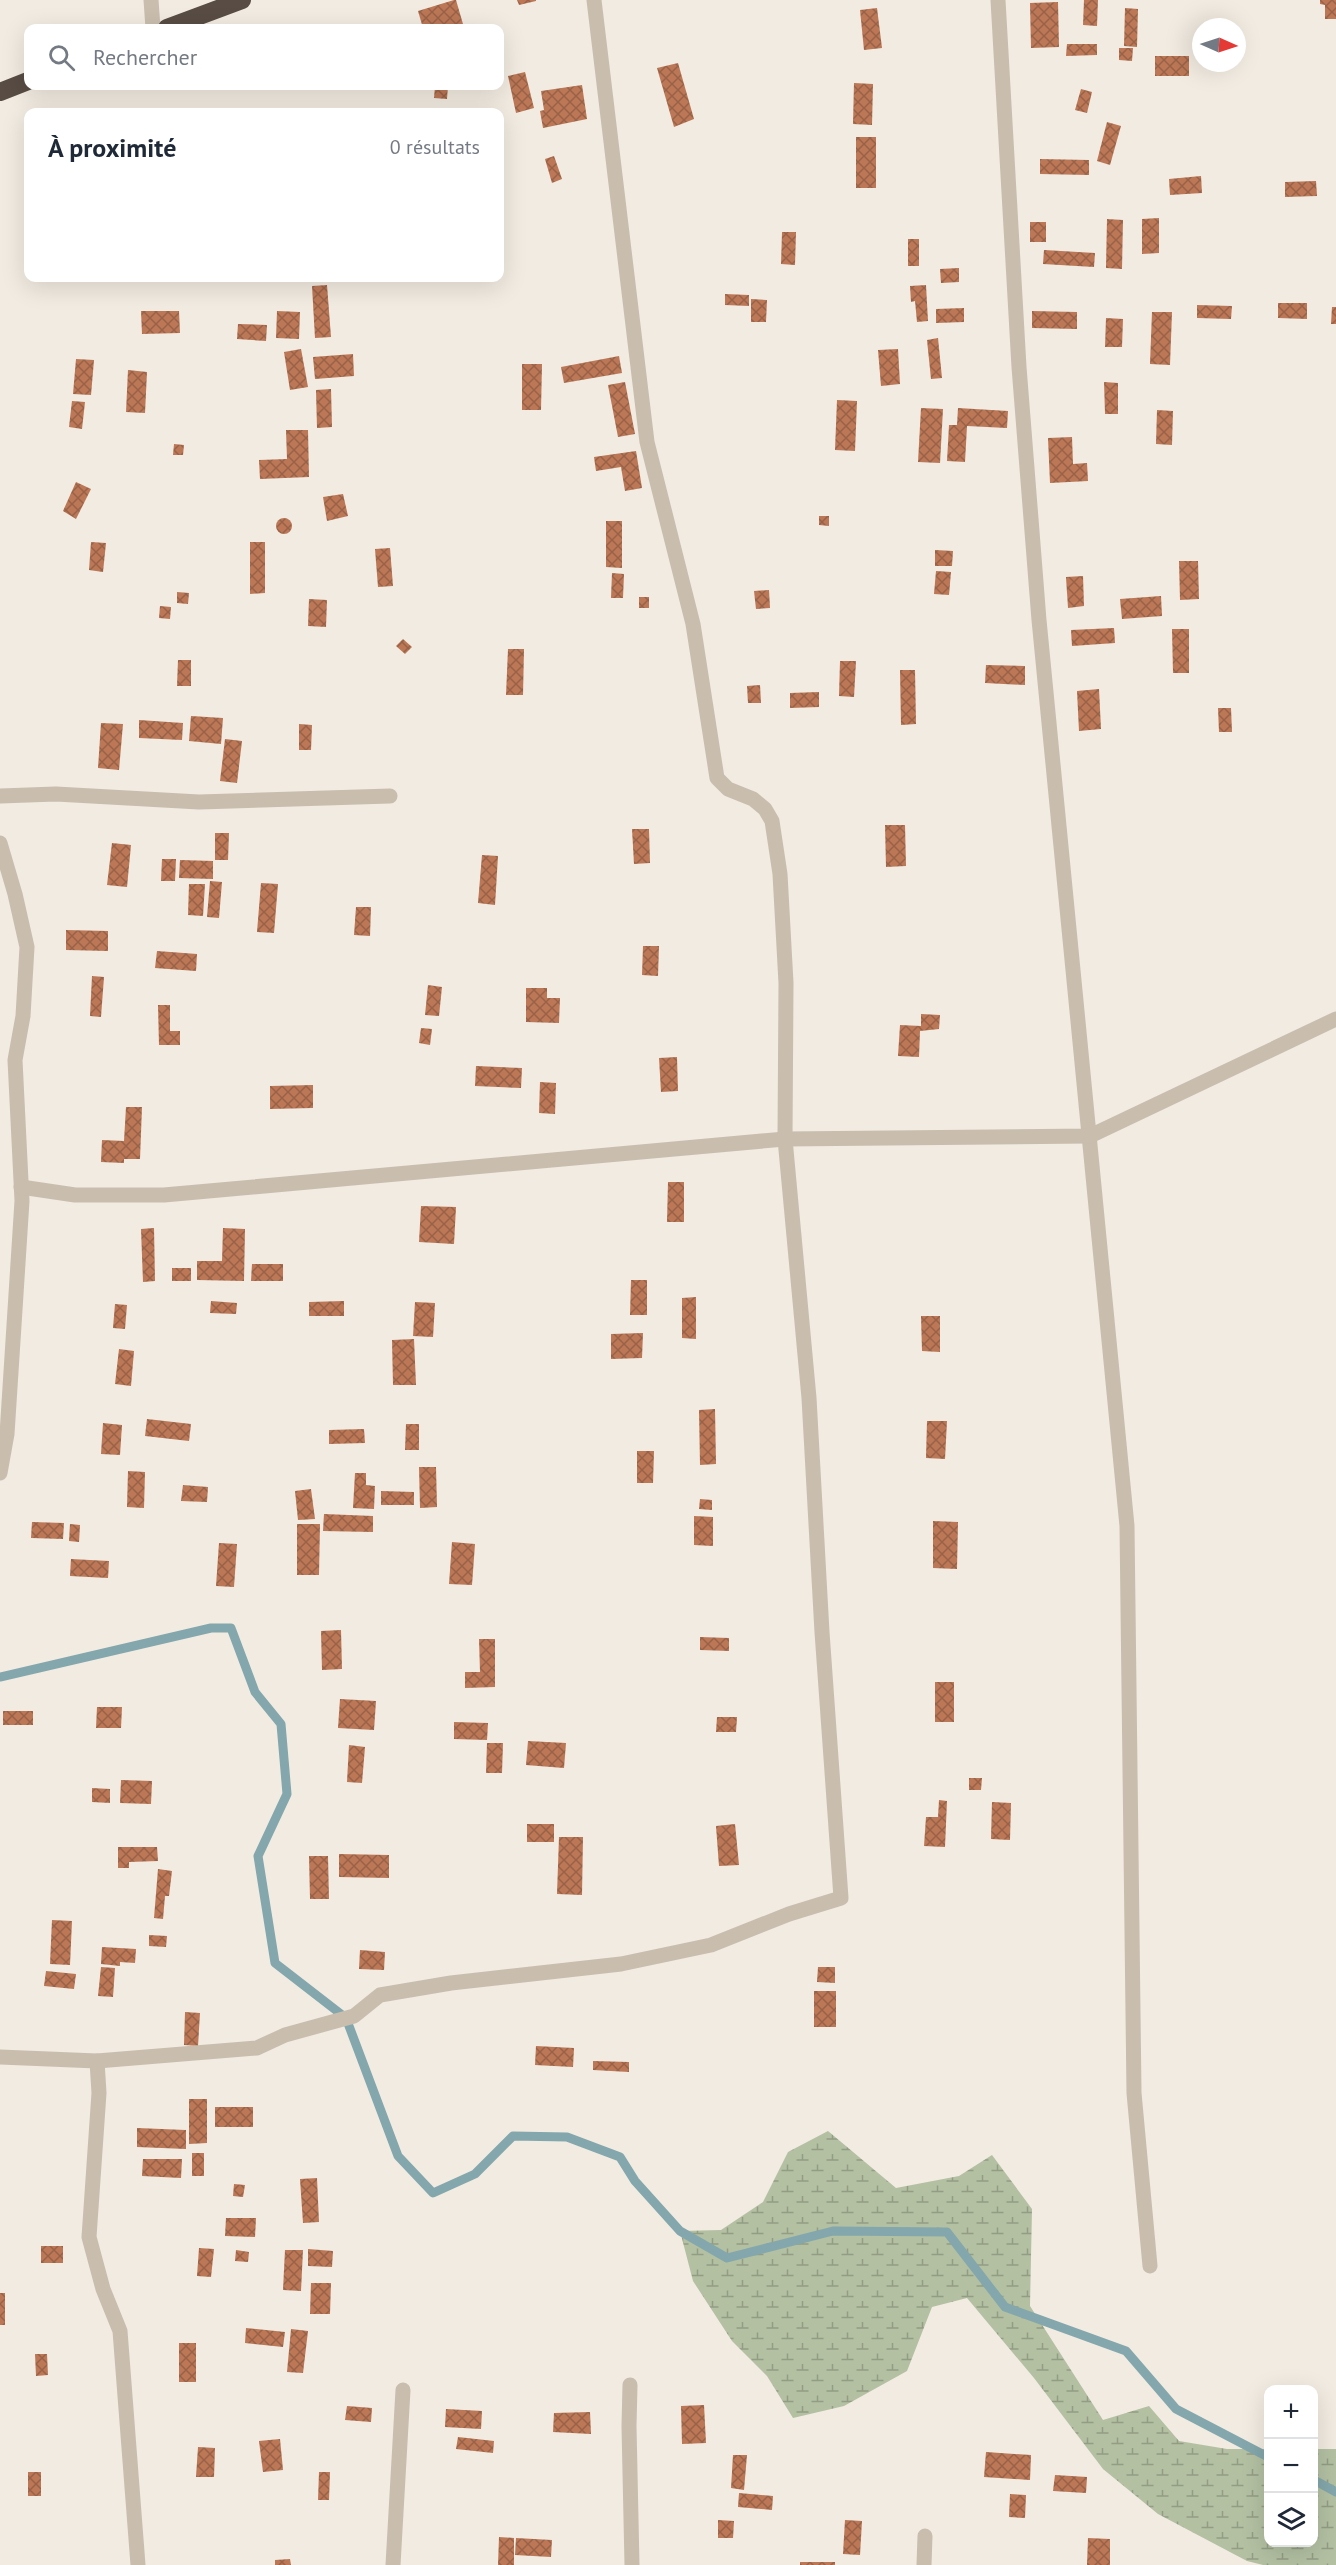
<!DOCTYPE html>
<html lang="fr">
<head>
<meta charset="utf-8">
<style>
	body { margin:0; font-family:"PT Sans",sans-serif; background:#f6f6f7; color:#1f2937 }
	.controls { position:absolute; right:18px; bottom:18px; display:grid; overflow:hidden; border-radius:12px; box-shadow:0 6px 24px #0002 }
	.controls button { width:54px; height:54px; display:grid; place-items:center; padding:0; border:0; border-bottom:2px solid #e0e1e3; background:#fff; color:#1f2937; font:30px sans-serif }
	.compass { position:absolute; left:1192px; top:18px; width:54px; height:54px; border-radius:50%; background:#fff; box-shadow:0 6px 24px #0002; rotate:93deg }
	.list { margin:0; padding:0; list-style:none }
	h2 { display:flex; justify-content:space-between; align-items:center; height:78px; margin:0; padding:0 24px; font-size:26px }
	h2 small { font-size:20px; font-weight:400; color:#747a83 }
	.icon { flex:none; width:33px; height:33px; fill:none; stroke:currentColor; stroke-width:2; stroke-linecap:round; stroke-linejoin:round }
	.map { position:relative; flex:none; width:1336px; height:2565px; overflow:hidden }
	.search { position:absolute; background:#fff; box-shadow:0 6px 24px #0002; left:24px; top:24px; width:480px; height:66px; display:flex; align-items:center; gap:15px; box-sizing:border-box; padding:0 21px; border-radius:12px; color:#747a83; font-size:22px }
	.panel { position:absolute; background:#fff; box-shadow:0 6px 24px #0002; left:24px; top:108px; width:480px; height:174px; border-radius:12px }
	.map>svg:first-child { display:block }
</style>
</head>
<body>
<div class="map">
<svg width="1336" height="2565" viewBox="0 0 1336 2565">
	<defs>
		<pattern id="wetland-marsh" width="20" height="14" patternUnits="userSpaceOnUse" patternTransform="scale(1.5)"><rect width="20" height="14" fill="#b3c0a2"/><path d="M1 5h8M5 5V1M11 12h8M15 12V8" fill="none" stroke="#939d84"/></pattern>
		<pattern id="building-cross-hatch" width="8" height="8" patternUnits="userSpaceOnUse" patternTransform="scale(1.5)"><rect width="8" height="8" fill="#bb7756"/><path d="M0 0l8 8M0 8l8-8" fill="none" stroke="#996247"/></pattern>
	</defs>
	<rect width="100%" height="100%" fill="#f2ebe1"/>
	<polygon fill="url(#wetland-marsh)" points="828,2131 896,2188 959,2176 992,2155 1032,2209 1030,2306 1103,2420 1149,2406 1179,2441 1227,2449 1268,2449 1268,2542 1314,2542 1314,2449 1336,2449 1336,2565 1263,2565 1247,2561 1158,2514 1103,2469 1034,2378 967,2298 932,2307 907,2371 844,2406 793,2418 767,2376 732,2341 693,2281 680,2231 721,2230 763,2202 788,2152"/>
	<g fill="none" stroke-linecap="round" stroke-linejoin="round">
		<g stroke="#83a7ac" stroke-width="9">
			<polyline points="0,1677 211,1628 231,1628 255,1692 281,1724 287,1794 258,1856 275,1963 346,2018 398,2156 433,2193 475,2174 513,2136 567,2137 620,2157 635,2181 680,2231 727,2258 833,2231 947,2232 1005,2307 1126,2351 1176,2409 1268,2457"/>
			<polyline points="1314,2480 1336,2492"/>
		</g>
	</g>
	<g fill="url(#building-cross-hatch)">
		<polygon points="454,0 456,0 463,24 448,28 423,28 418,11"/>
		<polygon points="517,0 536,0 536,1 519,5"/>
		<polygon points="1084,0 1098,0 1097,26 1083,25"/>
		<polygon points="1320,0 1336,0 1336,19 1325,19 1325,5 1320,4"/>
		<polygon points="1058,2 1059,47 1031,48 1030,3"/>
		<polygon points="877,8 882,48 864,50 860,10"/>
		<polygon points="1125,8 1138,9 1137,47 1124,46"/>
		<polygon points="1067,44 1097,44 1097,55 1066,56"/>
		<polygon points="1119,48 1133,48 1132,61 1119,60"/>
		<rect x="1155" y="56" width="34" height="20"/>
		<polygon points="678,63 694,119 674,127 657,68"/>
		<polygon points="525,72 534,108 516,113 508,76"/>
		<polygon points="854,83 873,84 872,125 853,124"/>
		<polygon points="582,85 587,119 543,128 540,111 544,110 541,91"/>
		<polygon points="435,86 448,86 447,99 434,98"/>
		<polygon points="1081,89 1092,92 1087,113 1075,110"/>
		<polygon points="1107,122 1121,126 1110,165 1097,161"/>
		<rect x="856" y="137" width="20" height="51"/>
		<polygon points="554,156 562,179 552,183 545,159"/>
		<polygon points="1040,159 1089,160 1089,175 1040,174"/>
		<polygon points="1201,176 1202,193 1170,195 1169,179"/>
		<polygon points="1316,181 1317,196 1285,197 1285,182"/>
		<polygon points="1159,218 1159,253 1142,254 1142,219"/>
		<polygon points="1107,219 1123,220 1122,269 1106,268"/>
		<rect x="1030" y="222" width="16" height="20"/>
		<polygon points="782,232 796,232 795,265 781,264"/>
		<rect x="908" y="239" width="11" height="27"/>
		<polygon points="1044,250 1095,253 1094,267 1043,264"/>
		<polygon points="959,268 959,282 941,283 940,269"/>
		<polygon points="327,285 331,337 315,338 312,286"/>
		<polygon points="926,285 928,321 917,322 915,301 911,302 910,286"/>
		<polygon points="725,294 749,295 749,306 725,305"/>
		<polygon points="751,299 767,300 766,322 751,322"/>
		<polygon points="1278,303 1307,303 1307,319 1278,318"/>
		<polygon points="1197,305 1232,306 1231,319 1197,318"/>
		<polygon points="1332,307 1336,307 1336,324 1331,324"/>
		<polygon points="964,308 964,322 936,323 936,309"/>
		<polygon points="141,311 179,311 180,333 142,334"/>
		<polygon points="277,311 300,312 299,339 276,338"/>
		<polygon points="1032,311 1077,312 1077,329 1032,328"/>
		<polygon points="1152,312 1172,312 1170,365 1150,364"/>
		<polygon points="1106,318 1123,319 1122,347 1105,347"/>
		<polygon points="238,324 267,325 266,341 237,339"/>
		<polygon points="938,338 942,378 931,379 927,340"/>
		<polygon points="301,349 308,387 290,390 284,352"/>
		<polygon points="898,349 900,384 881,386 878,350"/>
		<polygon points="353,354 354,376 315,379 313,357"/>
		<polygon points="619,356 622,373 564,383 561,367"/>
		<polygon points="76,359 94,360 91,395 73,394"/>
		<polygon points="522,364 542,364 541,410 522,410"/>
		<polygon points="128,370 147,372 145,413 126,412"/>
		<polygon points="625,382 635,434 618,437 608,385"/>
		<polygon points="1104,382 1118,383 1118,414 1105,414"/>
		<polygon points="331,389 332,427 317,428 316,390"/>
		<polygon points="837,400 857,401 855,451 835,450"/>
		<polygon points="72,401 85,402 82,429 69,427"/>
		<polygon points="921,408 943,409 940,463 918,462"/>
		<polygon points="958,408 1008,411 1007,428 967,426 965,462 947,461 949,425 957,425"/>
		<polygon points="1157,410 1173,411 1172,445 1156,444"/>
		<polygon points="286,430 308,430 309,477 260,479 259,460 287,459"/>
		<polygon points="1072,437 1073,464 1087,463 1088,481 1050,483 1048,438"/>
		<polygon points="174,444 184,445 183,455 173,455"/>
		<polygon points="636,451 642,488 625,491 621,467 596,471 594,457"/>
		<polygon points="76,482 91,489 76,519 63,511"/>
		<polygon points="343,494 348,516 327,521 323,497"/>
		<polygon points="819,516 829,516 829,526 819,525"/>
		<circle cx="284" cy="526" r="8"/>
		<polygon points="606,521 622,521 622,568 606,567"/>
		<polygon points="91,542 106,543 103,572 89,570"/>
		<polygon points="250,542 265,542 265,593 250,594"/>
		<polygon points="390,548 393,586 378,587 375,549"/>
		<polygon points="935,550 953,551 952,566 935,566"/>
		<polygon points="1179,561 1198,561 1199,599 1180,600"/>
		<polygon points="936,571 951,572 949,595 934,594"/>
		<polygon points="612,573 624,574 623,598 611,598"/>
		<polygon points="1083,576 1084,606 1068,608 1066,577"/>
		<polygon points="769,590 770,608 756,609 754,591"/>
		<polygon points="177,592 189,593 188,604 177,603"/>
		<polygon points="1161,596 1162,616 1122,619 1120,599"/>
		<rect x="639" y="597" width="10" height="11"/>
		<polygon points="309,599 327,600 326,627 308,626"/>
		<polygon points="160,606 171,607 170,619 159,618"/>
		<polygon points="1114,628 1115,643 1072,646 1071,630"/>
		<polygon points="1172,629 1189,629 1189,673 1173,673"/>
		<polygon points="403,639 412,647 405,654 396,646"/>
		<polygon points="508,649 524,649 523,695 506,695"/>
		<polygon points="178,660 191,660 191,686 177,686"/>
		<polygon points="840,661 856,661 854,697 839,696"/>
		<polygon points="986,665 1025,666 1025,685 985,683"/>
		<polygon points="900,670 915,670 916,724 901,725"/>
		<polygon points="760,685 761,703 748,703 747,686"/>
		<polygon points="1099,689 1101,729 1079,731 1077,691"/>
		<polygon points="819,692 819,707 790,708 790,693"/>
		<polygon points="1218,708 1231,708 1232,732 1219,732"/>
		<polygon points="191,716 223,718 221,744 189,741"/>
		<polygon points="139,720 183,723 182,740 139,738"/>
		<polygon points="101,723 123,724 119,770 98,768"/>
		<polygon points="299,724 312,725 311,750 299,750"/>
		<polygon points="225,739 242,741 237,783 220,781"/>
		<polygon points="885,825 905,825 906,866 886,867"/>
		<polygon points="632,829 649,829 650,863 634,864"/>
		<polygon points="215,833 229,833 228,860 215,860"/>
		<polygon points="112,843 131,845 127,887 107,885"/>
		<polygon points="482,855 498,856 495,905 478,903"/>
		<polygon points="162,859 176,859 175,881 161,881"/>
		<polygon points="180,860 213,861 213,879 179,878"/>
		<polygon points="210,881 222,882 219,918 207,917"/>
		<polygon points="261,883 278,884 274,933 257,932"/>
		<polygon points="189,884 205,884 203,916 188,915"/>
		<polygon points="356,907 371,907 370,936 354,935"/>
		<polygon points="66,930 108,931 108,951 66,950"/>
		<polygon points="643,946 659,946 658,976 642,975"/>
		<polygon points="157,951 197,954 196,971 155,968"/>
		<polygon points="92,976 104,977 101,1017 90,1016"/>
		<polygon points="428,985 442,987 439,1016 425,1015"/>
		<polygon points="526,988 547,988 547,998 560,998 559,1023 526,1022"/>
		<polygon points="158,1005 170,1005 170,1031 180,1031 180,1045 159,1045"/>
		<polygon points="921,1014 940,1015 939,1029 920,1031 919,1057 898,1056 900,1025 921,1026"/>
		<polygon points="421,1028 432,1029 430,1045 419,1043"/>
		<polygon points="677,1057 678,1091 661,1092 659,1058"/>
		<polygon points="476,1066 522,1068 521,1088 475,1086"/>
		<polygon points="540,1082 556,1083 555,1114 539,1113"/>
		<polygon points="313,1085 313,1108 270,1109 270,1086"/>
		<polygon points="126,1107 142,1107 140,1159 124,1159 124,1163 101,1162 102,1140 124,1141"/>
		<polygon points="668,1182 684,1182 684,1222 667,1222"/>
		<polygon points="421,1206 456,1207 454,1244 419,1242"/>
		<polygon points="154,1228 155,1281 143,1282 141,1229"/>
		<polygon points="223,1228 245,1229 244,1281 197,1280 197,1261 222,1261"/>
		<polygon points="252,1264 283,1264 283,1281 251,1281"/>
		<rect x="172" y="1268" width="19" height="13"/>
		<polygon points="631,1280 647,1280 647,1315 630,1315"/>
		<polygon points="696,1297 696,1339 682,1338 682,1298"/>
		<polygon points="211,1301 237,1303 236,1314 210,1313"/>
		<polygon points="344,1301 344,1316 309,1316 309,1302"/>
		<polygon points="415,1302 435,1303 433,1337 413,1336"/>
		<polygon points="115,1304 127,1305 125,1329 113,1328"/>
		<polygon points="921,1316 940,1316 940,1352 922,1351"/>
		<polygon points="643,1333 642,1358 611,1359 611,1334"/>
		<polygon points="414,1339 416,1385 393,1385 392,1340"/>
		<polygon points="119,1349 134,1351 131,1386 115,1384"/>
		<polygon points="715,1409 716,1464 700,1465 699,1410"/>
		<polygon points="147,1419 191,1424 189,1441 145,1436"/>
		<polygon points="927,1421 947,1421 945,1459 926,1458"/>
		<polygon points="103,1423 122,1425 120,1455 101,1454"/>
		<polygon points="406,1424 419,1424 419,1450 405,1450"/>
		<polygon points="364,1429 365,1443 329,1444 329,1430"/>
		<polygon points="637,1451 654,1451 653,1483 637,1483"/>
		<polygon points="419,1467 436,1467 437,1507 420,1508"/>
		<polygon points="128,1471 145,1472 144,1508 127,1507"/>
		<polygon points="355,1473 366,1473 366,1485 375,1486 374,1509 353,1508"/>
		<polygon points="183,1485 208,1487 207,1502 181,1501"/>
		<polygon points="311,1489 315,1519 298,1520 295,1491"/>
		<polygon points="381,1491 414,1492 414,1505 381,1505"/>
		<polygon points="700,1499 712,1500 712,1510 699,1509"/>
		<polygon points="324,1514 373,1516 373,1532 323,1531"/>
		<polygon points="694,1516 713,1517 713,1546 694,1545"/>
		<polygon points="933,1521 958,1522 957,1569 933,1568"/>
		<polygon points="32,1522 64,1523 63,1539 31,1538"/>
		<polygon points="70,1524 80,1525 79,1542 69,1541"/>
		<polygon points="297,1524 320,1524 319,1575 297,1575"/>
		<polygon points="452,1542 475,1544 472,1585 449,1584"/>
		<polygon points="219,1543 237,1544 234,1587 216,1586"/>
		<polygon points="71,1559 109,1561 108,1578 70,1576"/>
		<polygon points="341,1630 342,1669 322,1670 321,1631"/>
		<polygon points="700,1637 729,1638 729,1651 700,1650"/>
		<polygon points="479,1639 495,1639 495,1687 465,1688 465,1672 480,1672"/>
		<rect x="935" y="1682" width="19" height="40"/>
		<polygon points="340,1699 376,1701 374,1730 338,1728"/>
		<polygon points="97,1707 122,1707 121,1728 96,1728"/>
		<rect x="3" y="1711" width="30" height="14"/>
		<polygon points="717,1717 737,1717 736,1732 716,1732"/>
		<polygon points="454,1722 488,1723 487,1740 454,1739"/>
		<polygon points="528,1741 566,1743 564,1768 526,1765"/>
		<polygon points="487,1743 503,1743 502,1773 486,1773"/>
		<polygon points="349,1745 365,1747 362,1783 347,1782"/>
		<polygon points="969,1778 982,1778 981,1790 969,1790"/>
		<polygon points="121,1780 152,1781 151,1804 120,1803"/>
		<polygon points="92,1788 110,1789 110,1803 92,1802"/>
		<polygon points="939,1800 947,1801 945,1847 924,1846 926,1817 938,1817"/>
		<polygon points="992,1802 1011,1803 1010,1840 991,1839"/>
		<rect x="527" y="1824" width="27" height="18"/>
		<polygon points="735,1824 739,1865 719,1866 716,1826"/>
		<polygon points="559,1837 583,1837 582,1895 557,1894"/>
		<polygon points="118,1847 157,1847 158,1861 129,1862 129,1868 118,1868"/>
		<polygon points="339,1854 389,1855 389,1878 339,1877"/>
		<polygon points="309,1856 328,1856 329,1899 310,1899"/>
		<polygon points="158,1869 172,1871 169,1896 165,1896 163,1919 154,1918"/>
		<polygon points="52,1920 72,1921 70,1965 50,1964"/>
		<polygon points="149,1935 167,1936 166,1947 149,1946"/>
		<polygon points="102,1947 136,1949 135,1963 120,1962 120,1966 101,1964"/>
		<polygon points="360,1950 385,1952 384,1970 359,1969"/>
		<polygon points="101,1967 115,1968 113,1997 98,1996"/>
		<polygon points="818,1967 835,1967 835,1983 817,1982"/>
		<polygon points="46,1971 76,1974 74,1989 44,1986"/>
		<rect x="814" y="1991" width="22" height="36"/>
		<polygon points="185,2012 200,2013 198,2046 184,2045"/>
		<polygon points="536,2046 574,2048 573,2067 535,2065"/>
		<polygon points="593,2061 629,2062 629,2072 593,2070"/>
		<polygon points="189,2099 207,2099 207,2143 189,2144"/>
		<rect x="215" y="2107" width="38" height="20"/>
		<polygon points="137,2128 186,2130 186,2149 137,2147"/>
		<rect x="192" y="2153" width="12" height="23"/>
		<polygon points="143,2159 182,2159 181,2178 142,2176"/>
		<polygon points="317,2178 319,2222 303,2223 300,2179"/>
		<polygon points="234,2184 245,2185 243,2197 233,2196"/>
		<polygon points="226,2218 256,2218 255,2237 225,2236"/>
		<rect x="41" y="2246" width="22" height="17"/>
		<polygon points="199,2248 214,2249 211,2277 197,2276"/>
		<polygon points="308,2249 333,2251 332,2267 308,2266"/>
		<polygon points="236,2250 249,2252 248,2262 235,2261"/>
		<polygon points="285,2250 303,2250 301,2291 283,2290"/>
		<polygon points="311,2283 331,2283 330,2314 310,2314"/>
		<rect x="0" y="2293" width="5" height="32"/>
		<polygon points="246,2328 285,2332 283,2347 245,2343"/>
		<polygon points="291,2329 308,2331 303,2373 287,2372"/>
		<rect x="179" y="2343" width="17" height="39"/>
		<polygon points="35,2354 47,2354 48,2375 36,2376"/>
		<polygon points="704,2405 706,2443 682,2444 681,2406"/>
		<polygon points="347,2406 372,2408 371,2422 345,2420"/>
		<polygon points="446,2409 482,2411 481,2429 445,2427"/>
		<polygon points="590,2412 591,2434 553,2432 554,2413"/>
		<polygon points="458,2437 494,2441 493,2453 456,2449"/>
		<polygon points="280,2439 283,2470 263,2472 259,2441"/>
		<polygon points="198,2447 215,2448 214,2477 196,2477"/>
		<polygon points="986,2452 1031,2455 1030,2480 984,2477"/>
		<polygon points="733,2455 747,2455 744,2490 731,2488"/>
		<rect x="28" y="2472" width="13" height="24"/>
		<polygon points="319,2472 330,2472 329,2500 318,2500"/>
		<polygon points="1055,2475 1087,2477 1086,2493 1053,2491"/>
		<polygon points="739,2493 773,2496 772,2510 738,2507"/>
		<polygon points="1010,2494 1026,2495 1025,2518 1009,2517"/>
		<polygon points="718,2520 734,2521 733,2538 718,2538"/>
		<polygon points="845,2520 862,2521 860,2555 843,2554"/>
		<polygon points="499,2537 514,2538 514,2565 498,2565"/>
		<polygon points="516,2538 552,2540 551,2557 515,2555"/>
		<polygon points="1088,2538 1110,2539 1110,2565 1087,2565"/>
		<polygon points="290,2559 291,2565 275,2565 275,2560"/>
		<rect x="800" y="2562" width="35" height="3"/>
	</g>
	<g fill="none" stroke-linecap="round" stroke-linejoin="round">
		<g stroke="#c9bdae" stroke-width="15">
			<polyline points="151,0 153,28"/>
			<polyline points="998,0 1019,367 1039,620 1127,1526 1134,2093 1150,2266"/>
			<polyline points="0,796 56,794 199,802 390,796"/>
			<polyline points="0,843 15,894 27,947 23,1016 15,1060 22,1201 7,1434 0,1473"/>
			<polyline points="21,1187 75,1195 164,1195 785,1139 1090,1136 1336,1019"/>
			<polyline points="0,2057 97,2061 257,2048 285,2035 354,2016 380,1995 451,1983 621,1964 711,1945 789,1914 841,1898 822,1632 809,1398 785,1139 786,983 780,874 772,821 765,809 753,799 728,789 717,778 693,624 647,442 594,0"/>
			<polyline points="97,2061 99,2093 89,2237 103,2289 120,2331 138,2565"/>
			<polyline points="630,2385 629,2426 632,2565"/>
			<polyline points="393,2565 403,2390"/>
			<polyline points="924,2565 925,2536"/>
		</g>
		<g stroke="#584c44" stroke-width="18">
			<polyline points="167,28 242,0"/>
			<polyline points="0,92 28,81"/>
		</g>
	</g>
</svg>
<div class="controls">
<button>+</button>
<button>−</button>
<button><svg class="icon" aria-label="layers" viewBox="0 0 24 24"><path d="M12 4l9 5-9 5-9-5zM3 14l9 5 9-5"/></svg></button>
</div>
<svg class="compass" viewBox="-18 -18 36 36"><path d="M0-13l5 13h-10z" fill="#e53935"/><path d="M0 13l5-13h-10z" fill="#747a83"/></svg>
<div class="search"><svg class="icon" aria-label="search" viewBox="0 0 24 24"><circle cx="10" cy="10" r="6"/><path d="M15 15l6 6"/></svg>Rechercher</div>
<section class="panel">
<h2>À proximité<small>0 résultats</small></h2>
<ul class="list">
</ul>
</section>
</div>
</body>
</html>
